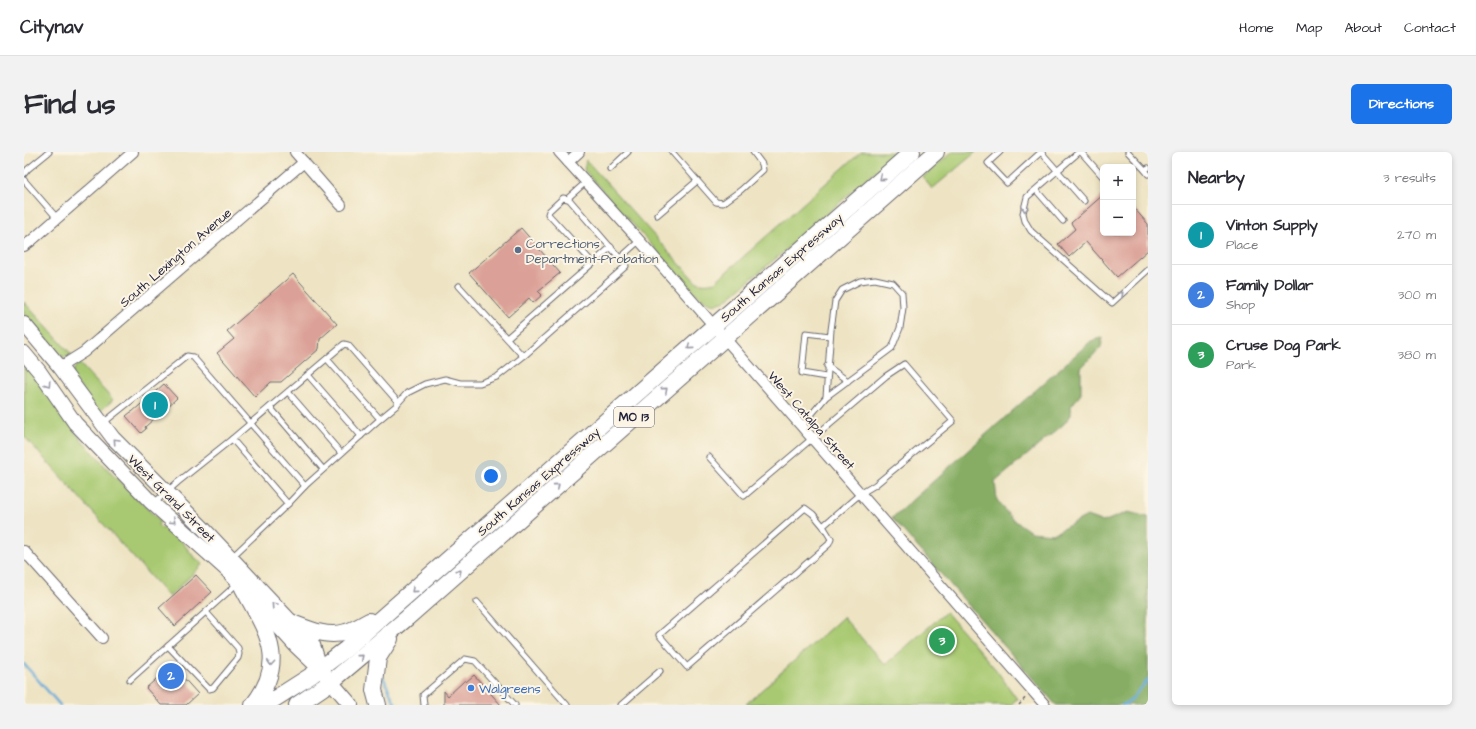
<!DOCTYPE html>
<html lang="en">
<head>
<meta charset="utf-8">
<style>
	body { margin:0; font-family:"Architects Daughter",sans-serif; background:#f2f2f3; color:#2b2b33 }
	.controls { position:absolute; right:12px; top:12px; display:grid; overflow:hidden; border-radius:6px; box-shadow:0 2px 6px #0003 }
	.controls button { width:36px; height:36px; display:grid; place-items:center; padding:0; border:0; border-bottom:1px solid #e1e1e2; background:#fff; color:#2b2b33; font:20px sans-serif }
	.you { position:absolute; left:467px; top:324px; width:14px; height:14px; margin:-10px; border:3px solid #fff; border-radius:50%; background:#1a73e8; box-shadow:0 0 0 6px #1a73e833 }
	.badge { display:grid; place-items:center; width:26px; height:26px; border-radius:50%; background:#1a73e8; color:#fff; font-size:13px; font-weight:700 }
	.pin { position:absolute; translate:-50% -50%; border:2px solid #fff; box-shadow:0 1px 4px #0006 }
	.list { margin:0; padding:0; list-style:none }
	h2 { display:flex; justify-content:space-between; align-items:center; height:52px; margin:0; padding:0 16px; font-size:17px }
	h2 small { font-size:13px; font-weight:400; color:#7c7c81 }
	.list li { display:grid; grid-template-columns:26px 1fr auto; gap:12px; align-items:center; box-sizing:border-box; height:60px; padding:0 16px; border-top:1px solid #e1e1e2 }
	.list b { display:block; font-size:15px; white-space:nowrap }
	.list p { margin:0; font-size:13px; white-space:nowrap; color:#7c7c81 }
	.list em { font-size:13px; font-style:normal; color:#7c7c81 }
	.map { position:relative; flex:none; width:1124px; height:553px; overflow:hidden; border-radius:6px }
	header { display:flex; align-items:center; gap:24px; box-sizing:border-box; height:56px; padding:0 20px; background:#fff; border-bottom:1px solid #e1e1e2 }
	header strong { font-size:19px }
	nav { display:flex; gap:22px; margin-inline-start:auto; font-size:14px }
	.intro { display:flex; align-items:center; justify-content:space-between; box-sizing:border-box; height:96px; padding:0 24px }
	h1 { margin:0; font-size:28px }
	.button { padding:10px 18px; border-radius:6px; background:#1a73e8; color:#fff; font-size:14px; font-weight:700 }
	main { display:flex; gap:24px; padding:0 24px }
	aside { flex:1; background:#fff; border-radius:6px; box-shadow:0 2px 6px #0003 }
	.map>svg:first-child { display:block }
</style>
</head>
<body>
<header>
<strong>Citynav</strong>
<nav><a>Home</a><a>Map</a><a>About</a><a>Contact</a></nav>
</header>
<div class="intro"><h1>Find us</h1><a class="button">Directions</a></div>
<main>
<div class="map">
<svg width="1124" height="553" viewBox="0 0 1124 553">
	<rect width="100%" height="100%" fill="#fcf5e5"/>
	<filter id="ink" filterUnits="userSpaceOnUse"><feTurbulence type="fractalNoise" baseFrequency=".025" numOctaves="2"/><feDisplacementMap in="SourceGraphic" scale="8" xChannelSelector="R" yChannelSelector="G"/><feConvolveMatrix kernelMatrix="1 2 1 2 8 2 1 2 1" color-interpolation-filters="sRGB"/></filter>
	<filter id="wash" filterUnits="userSpaceOnUse"><feTurbulence type="fractalNoise" baseFrequency=".012" numOctaves="4" result="noise"/><feDisplacementMap in="SourceGraphic" scale="16" xChannelSelector="R" yChannelSelector="G"/><feGaussianBlur stdDeviation="0.9" result="paint"/><feColorMatrix in="noise" values="0 0 0 0 0 0 0 0 0 0 0 0 0 0 0 0 0 1.4 0 .05"/><feComposite in="paint" operator="in"/></filter>
	<g filter="url(#wash)">
		<rect width="100%" height="100%" fill="#eee4c4"/>
		<g fill="#a8c971" stroke="#657656">
			<path d="M837,0H873L755,104L740,116L701,149C688,155 681,149 671,141L560,18L562,8L671,129C678,132 683,132 691,130Z"/>
			<polygon points="928,0 952,0 908,37 899,25"/>
			<polygon points="0,150 48,203 39,205 35,203 0,163"/>
			<polygon points="0,206 51,280 88,322 136,369 134,373 138,377 141,374 156,387 169,404 179,412 145,445 0,284"/>
			<polygon points="55,211 89,248 74,261 48,224 50,217"/>
			<polygon points="922,460 973,519 993,547 986,553 722,552 819,465 861,513"/>
		</g>
		<polygon fill="#86ad63" stroke="#54684f" points="1079,185 1077,195 1057,216 1057,242 1047,254 1047,263 1040,272 971,330 973,348 987,366 1007,380 1029,382 1063,364 1079,370 1104,360 1124,365 1124,553 1032,553 868,366 1067,189"/>
		<g fill="none" stroke-linecap="round" stroke-linejoin="round">
			<g stroke="#63a9d9" stroke-width="2.5">
				<polyline points="0,512 36,553"/>
				<polyline points="359,525 372,553"/>
				<polyline points="1098,553 1105,550 1124,528"/>
			</g>
		</g>
		<g id="blocks">
			<g fill="#dba097">
				<polygon points="1079,43 1079,81 1109,81 1109,55 1124,72 1124,98 1093,125 1062,90 1045,105 1034,92 1051,77 1047,71"/>
				<polygon points="497,76 536,121 514,139 518,143 509,151 505,146 484,165 445,121"/>
				<polygon points="269,122 313,172 296,187 295,197 257,230 247,230 231,245 193,201 210,187 203,179"/>
				<polygon points="140,232 153,246 121,275 122,277 117,281 102,264 107,260 108,260"/>
				<polygon points="172,423 188,440 151,474 135,456"/>
				<polygon points="148,513 174,542 162,553 137,553 122,536"/>
				<polygon points="450,523 477,553 420,553 420,539 424,544 441,528 442,530"/>
			</g>
		</g>
	</g>
	<g filter="url(#ink)">
		<use href="#blocks" fill-opacity="0" stroke="#69666b" stroke-width="1"/>
		<g fill="none" stroke-linecap="round" stroke-linejoin="round">
			<g stroke="#69666b" stroke-width="7">
				<g id="lane">
					<polyline points="648,0 692,50 699,51 717,38 739,18 738,12 729,0"/>
					<polyline points="976,0 964,11 983,31 1017,0"/>
					<polyline points="1017,0 1060,49"/>
					<polyline points="1055,0 1003,45 999,61 1001,69 1007,79 1088,151 1124,118"/>
					<polyline points="1057,0 1079,25"/>
					<polyline points="1104,0 1121,18"/>
					<polyline points="1124,16 1121,18 1124,22"/>
					<polyline points="586,17 604,0"/>
					<polyline points="0,22 4,17 25,0"/>
					<polyline points="0,28 33,66"/>
					<polyline points="1012,38 1039,69"/>
					<polyline points="544,47 539,46 525,59 524,62 569,111"/>
					<polyline points="633,63 673,29"/>
					<polyline points="596,106 615,89"/>
					<polyline points="435,134 497,202 501,203 602,114 601,112 544,46 562,30"/>
					<polyline points="483,186 587,95"/>
					<polyline points="803,214 824,229"/>
					<polyline points="284,223 337,284"/>
					<polyline points="802,225 778,221 782,181 806,184"/>
					<polyline points="264,240 317,301"/>
					<polyline points="374,251 383,241 401,232 421,227 436,231 456,231 473,225 501,203"/>
					<polyline points="246,255 299,317"/>
					<polyline points="78,272 163,204 169,205 281,334"/>
					<polyline points="777,275 802,245 807,178 811,149 818,138 836,129 851,127 869,131 878,141 879,156 876,176 868,196 802,245"/>
					<polyline points="208,287 264,352"/>
					<polyline points="685,305 720,344 862,224 880,212 929,269 851,333 836,342 799,374 807,387 805,392 663,515 635,483 781,356 789,362 799,374"/>
					<polyline points="129,352 154,330 208,287 320,192 324,193 373,249 373,253 356,267"/>
					<polyline points="208,405 264,352 281,334 356,267 303,207"/>
					<polyline points="453,450 543,553"/>
					<polyline points="144,494 185,537 189,536 214,506 215,502 214,496 182,460"/>
					<polyline points="106,528 214,431"/>
					<polyline points="400,553 399,543 441,507 451,509 491,553"/>
					<polyline points="597,553 636,519"/>
				</g>
			</g>
			<g stroke="#69666b" stroke-width="12">
				<g id="street">
					<polyline points="271,0 317,53"/>
					<polyline points="535,0 615,88 1021,553"/>
					<polyline points="544,10 555,0"/>
					<polyline points="0,94 7,89 109,0"/>
					<polyline points="36,215 60,200 280,10"/>
					<polyline points="0,399 78,486"/>
				</g>
			</g>
			<g stroke="#69666b" stroke-width="16">
				<g id="secondary">
					<polyline points="0,172 36,215 89,286 179,376 289,493 296,515"/>
					<polyline points="0,201 15,219 51,271 126,349 203,418 273,495 296,517 327,553"/>
				</g>
			</g>
			<g stroke="#69666b" stroke-width="18">
				<g id="primary">
					<path d="M219,436C242,479 265,508 229,553"/>
					<path d="M266,470C284,477 303,486 322,480C330,478 338,473 345,469"/>
					<polyline points="241,553 288,523 322,497 888,0"/>
					<polyline points="273,553 307,530 383,466 912,0"/>
					<polyline points="354,553 350,538 354,506 366,487"/>
				</g>
			</g>
			<polyline stroke="#69666b" stroke-width="1.5" stroke-dasharray="3 3" stroke-linecap="butt" points="995,553 1003,544"/>
			<use href="#lane" stroke="#fff" stroke-width="5"/>
			<use href="#street" stroke="#fff" stroke-width="10"/>
			<use href="#secondary" stroke="#fff" stroke-width="14"/>
			<use href="#primary" stroke="#fff" stroke-width="16"/>
		</g>
		<defs><path id="oneway-chevron" d="M-2-3.5L2.5 0L-2 3.5" fill="none" stroke-width="1.6" stroke-linecap="round" stroke-linejoin="round"/></defs>
		<g stroke="#9c9ca7">
			<use href="#oneway-chevron" transform="translate(858 26) rotate(139)"/>
			<use href="#oneway-chevron" transform="translate(1001 57) rotate(96)"/>
			<use href="#oneway-chevron" transform="translate(1097 142) rotate(-42)"/>
			<use href="#oneway-chevron" transform="translate(666 195) rotate(139)"/>
			<use href="#oneway-chevron" transform="translate(24 232) rotate(55)"/>
			<use href="#oneway-chevron" transform="translate(641 238) rotate(-41)"/>
			<use href="#oneway-chevron" transform="translate(92 289) rotate(-133)"/>
			<use href="#oneway-chevron" transform="translate(533 334) rotate(-41)"/>
			<use href="#oneway-chevron" transform="translate(149 369) rotate(42)"/>
			<use href="#oneway-chevron" transform="translate(435 420) rotate(-41)"/>
			<use href="#oneway-chevron" transform="translate(390 438) rotate(139)"/>
			<use href="#oneway-chevron" transform="translate(250 453) rotate(-133)"/>
			<use href="#oneway-chevron" transform="translate(337 505) rotate(-40)"/>
			<use href="#oneway-chevron" transform="translate(247 511) rotate(95)"/>
		</g>
	</g>
	<circle fill="#5c6f8a" stroke="#fcf5e5" stroke-width="1.5" cx="494" cy="98" r="4"/>
	<circle fill="#3f7fe0" stroke="#fcf5e5" stroke-width="1.5" cx="447" cy="536" r="4"/>
	<g text-anchor="middle" stroke-width="4" stroke-linejoin="round" paint-order="stroke">
		<rect fill="#fcf5e5" stroke="#63616e" stroke-width="1" x="590" y="255" width="40" height="20" rx="3"/>
		<g font-size="12" font-weight="bold" fill="#22223b">
			<text x="610" y="269">MO 13</text>
		</g>
		<g font-size="13" fill="#4e5e75" stroke="#fcf5e5" text-anchor="start">
			<text x="502" y="96">Corrections<tspan x="502" dy="15">Department-Probation</tspan></text>
		</g>
		<g font-size="13" fill="#22223b" stroke="#fcf5e5">
			<text transform="translate(151 105) rotate(-41)" y="5">South Lexington Avenue</text>
			<text transform="translate(757 115) rotate(-41)" y="5">South Kansas Expressway</text>
			<text transform="translate(788 268) rotate(49)" y="5">West Catalpa Street</text>
			<text transform="translate(514 329) rotate(-41)" y="5">South Kansas Expressway</text>
			<text transform="translate(148 346) rotate(45)" y="5">West Grand Street</text>
		</g>
		<g font-size="13" fill="#366cbe" stroke="#fcf5e5" text-anchor="start">
			<text x="455" y="541">Walgreens</text>
		</g>
	</g>
</svg>
<div class="controls">
<button>+</button>
<button>−</button>
</div>
<div class="you"></div>
<div class="pin badge" style="left:131px;top:253px;background:#0f9aa8">1</div>
<div class="pin badge" style="left:147px;top:524px;background:#3f7fe0">2</div>
<div class="pin badge" style="left:918px;top:489px;background:#2e9e5b">3</div>
</div>
<aside>
<h2>Nearby<small>3 results</small></h2>
<ul class="list">
<li><span class="badge" style="background:#0f9aa8">1</span><div><b>Vinton Supply</b><p>Place</p></div><em>270 m</em></li>
<li><span class="badge" style="background:#3f7fe0">2</span><div><b>Family Dollar</b><p>Shop</p></div><em>300 m</em></li>
<li><span class="badge" style="background:#2e9e5b">3</span><div><b>Cruse Dog Park</b><p>Park</p></div><em>380 m</em></li>
</ul>
</aside>
</main>
</body>
</html>
